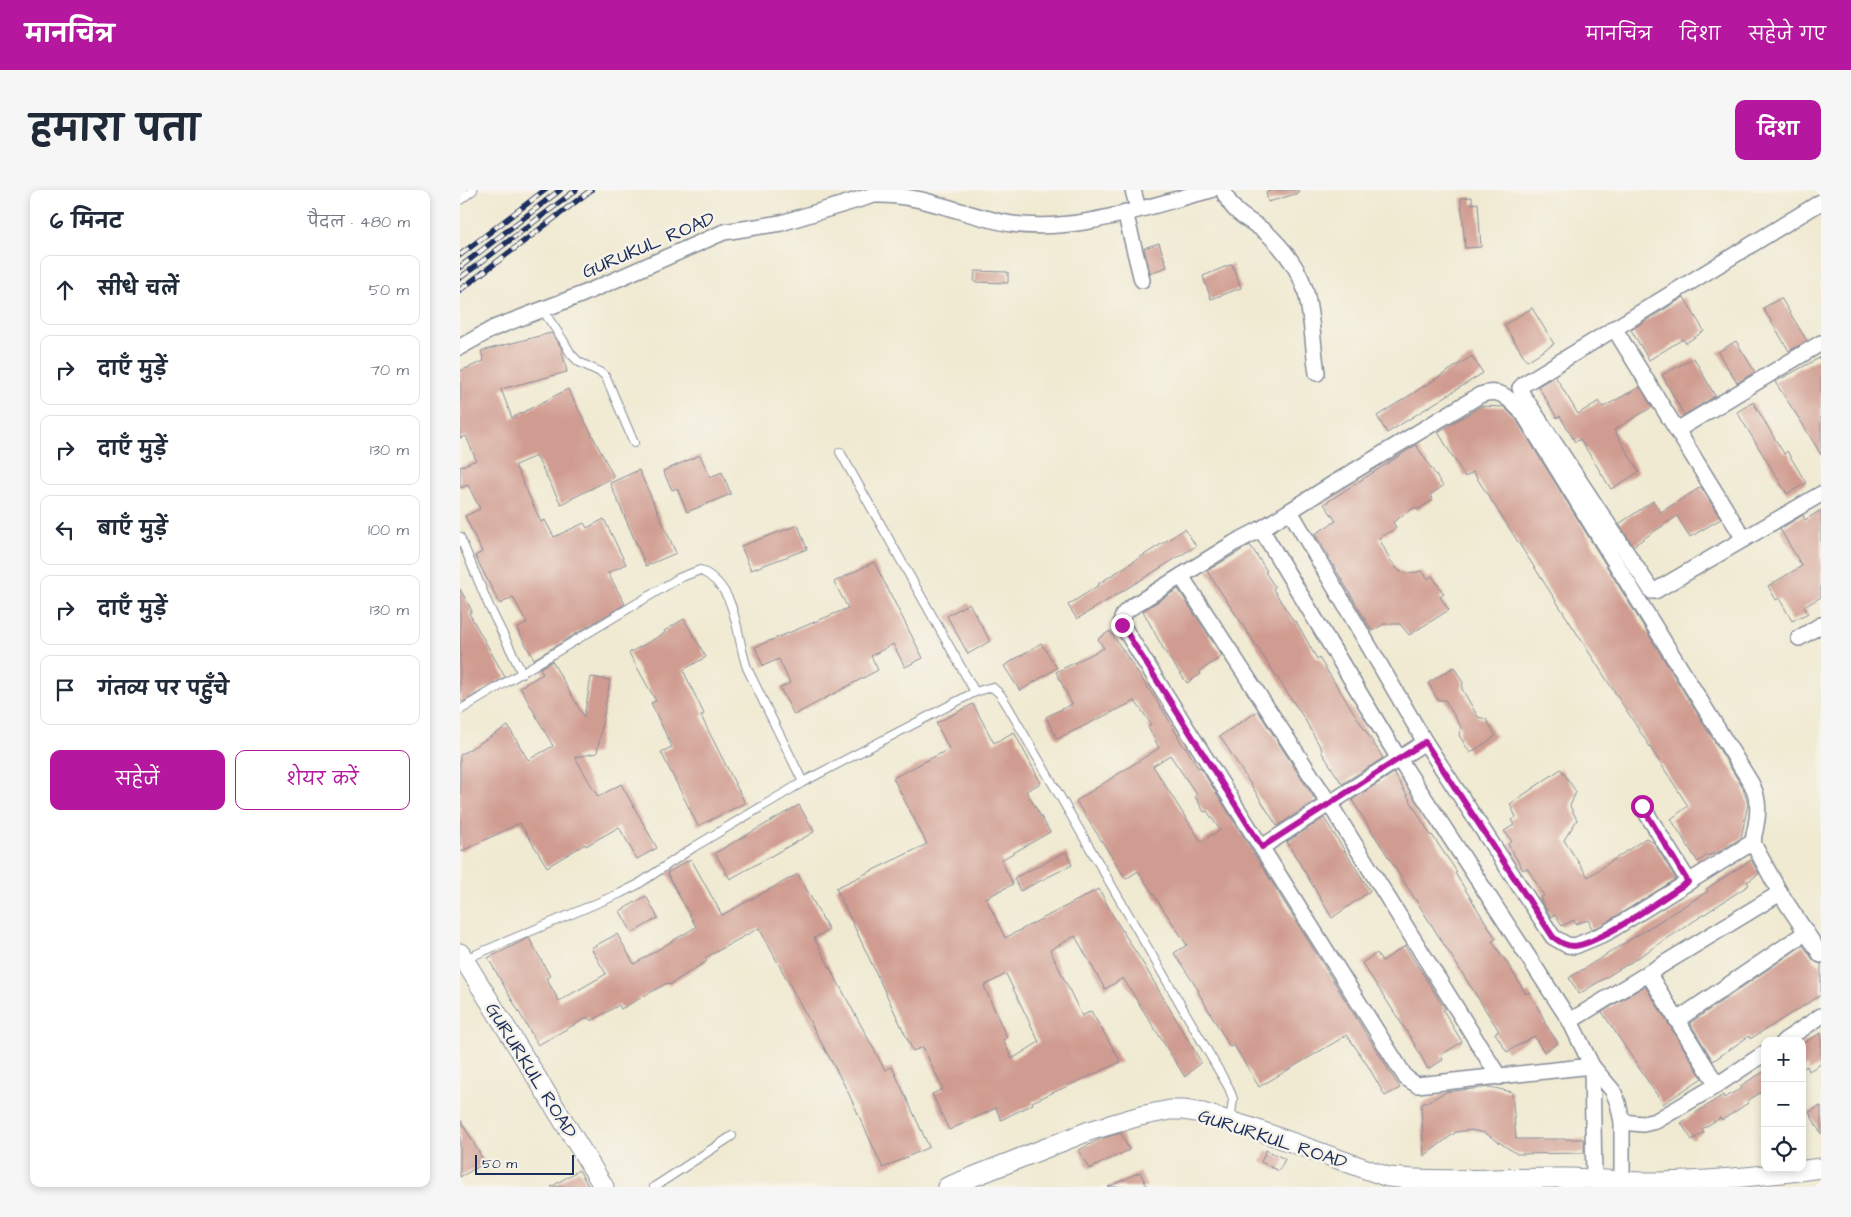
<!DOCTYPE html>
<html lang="hi">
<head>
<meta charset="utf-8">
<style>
	body { margin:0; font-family:"Architects Daughter","Playpen Sans Deva",sans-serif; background:#f6f6f7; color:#1f2937 }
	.controls { position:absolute; right:15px; bottom:15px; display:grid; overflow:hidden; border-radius:10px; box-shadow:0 2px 8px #0003 }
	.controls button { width:45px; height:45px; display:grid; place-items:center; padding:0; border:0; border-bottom:1px solid #e0e1e3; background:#fff; color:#1f2937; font:25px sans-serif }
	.scale { position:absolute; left:15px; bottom:12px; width:99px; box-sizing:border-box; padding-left:5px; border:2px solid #1b2f5e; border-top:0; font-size:14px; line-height:18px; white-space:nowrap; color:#1b2f5e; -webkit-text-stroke:4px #f7f3e8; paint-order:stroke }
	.stop { position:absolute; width:15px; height:15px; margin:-11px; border:4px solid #b5179e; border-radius:50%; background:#fff }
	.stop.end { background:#b5179e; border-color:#fff; box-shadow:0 1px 5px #0008 }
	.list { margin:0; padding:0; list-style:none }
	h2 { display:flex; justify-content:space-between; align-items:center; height:65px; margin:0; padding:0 20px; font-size:21px }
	h2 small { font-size:16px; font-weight:400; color:#747a83 }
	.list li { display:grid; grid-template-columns:32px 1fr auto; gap:15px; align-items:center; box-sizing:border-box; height:70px; margin:0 10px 10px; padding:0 10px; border:1px solid #e0e1e3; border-radius:10px }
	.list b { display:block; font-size:19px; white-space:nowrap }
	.list em { font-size:16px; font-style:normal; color:#747a83 }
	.actions { display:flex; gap:10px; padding:15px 20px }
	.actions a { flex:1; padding:11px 0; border:1px solid #b5179e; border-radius:10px; text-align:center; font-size:18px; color:#b5179e }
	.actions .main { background:#b5179e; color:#fff }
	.icon { flex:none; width:28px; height:28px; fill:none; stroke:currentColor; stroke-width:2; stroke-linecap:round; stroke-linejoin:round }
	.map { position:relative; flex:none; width:1361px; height:997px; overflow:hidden; border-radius:10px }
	header { display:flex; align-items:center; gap:30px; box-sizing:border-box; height:70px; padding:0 25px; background:#b5179e; color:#fff }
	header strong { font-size:24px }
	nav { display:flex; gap:28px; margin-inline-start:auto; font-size:18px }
	.intro { display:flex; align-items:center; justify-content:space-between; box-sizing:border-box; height:120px; padding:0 30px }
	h1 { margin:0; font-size:35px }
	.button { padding:12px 22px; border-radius:10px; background:#b5179e; color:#fff; font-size:18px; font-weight:700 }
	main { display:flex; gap:30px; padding:0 30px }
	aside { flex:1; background:#fff; border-radius:10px; box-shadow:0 2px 8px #0003 }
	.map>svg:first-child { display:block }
</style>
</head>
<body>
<header>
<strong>मानचित्र</strong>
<nav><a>मानचित्र</a><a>दिशा</a><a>सहेजे गए</a></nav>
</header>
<div class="intro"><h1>हमारा पता</h1><a class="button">दिशा</a></div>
<main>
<aside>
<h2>6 मिनट<small>पैदल · 480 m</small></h2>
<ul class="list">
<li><svg class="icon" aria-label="ahead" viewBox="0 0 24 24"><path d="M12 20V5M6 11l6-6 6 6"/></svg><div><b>सीधे चलें</b></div><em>50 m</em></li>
<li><svg class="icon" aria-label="right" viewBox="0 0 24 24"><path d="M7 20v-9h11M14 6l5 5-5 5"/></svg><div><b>दाएँ मुड़ें</b></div><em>70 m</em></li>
<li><svg class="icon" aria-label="right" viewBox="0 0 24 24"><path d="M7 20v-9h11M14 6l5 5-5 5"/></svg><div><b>दाएँ मुड़ें</b></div><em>130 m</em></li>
<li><svg class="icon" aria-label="left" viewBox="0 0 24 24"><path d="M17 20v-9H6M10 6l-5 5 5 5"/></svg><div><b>बाएँ मुड़ें</b></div><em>100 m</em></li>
<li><svg class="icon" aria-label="right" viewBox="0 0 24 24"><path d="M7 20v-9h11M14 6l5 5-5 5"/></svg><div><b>दाएँ मुड़ें</b></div><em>130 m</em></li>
<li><svg class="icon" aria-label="arrive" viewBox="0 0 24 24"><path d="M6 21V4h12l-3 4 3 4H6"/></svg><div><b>गंतव्य पर पहुँचे</b></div></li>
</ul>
<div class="actions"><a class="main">सहेजें</a><a>शेयर करें</a></div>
</aside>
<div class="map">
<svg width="1361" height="997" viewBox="0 0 1361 997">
	<rect width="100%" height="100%" fill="#f7f3e8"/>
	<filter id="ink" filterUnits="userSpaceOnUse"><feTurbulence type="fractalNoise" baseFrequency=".02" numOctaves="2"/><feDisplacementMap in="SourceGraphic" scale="10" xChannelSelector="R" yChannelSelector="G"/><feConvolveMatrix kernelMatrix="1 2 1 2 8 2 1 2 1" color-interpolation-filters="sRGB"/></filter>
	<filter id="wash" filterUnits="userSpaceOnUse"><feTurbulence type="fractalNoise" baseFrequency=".0096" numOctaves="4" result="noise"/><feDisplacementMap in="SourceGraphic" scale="20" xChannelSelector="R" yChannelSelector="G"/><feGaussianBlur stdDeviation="1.12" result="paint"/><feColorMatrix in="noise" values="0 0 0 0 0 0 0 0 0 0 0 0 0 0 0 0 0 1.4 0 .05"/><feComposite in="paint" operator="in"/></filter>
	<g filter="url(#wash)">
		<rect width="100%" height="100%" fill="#f0ead2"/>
		<g id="blocks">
			<g fill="#d09b90" fill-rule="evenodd">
				<polygon points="814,0 838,0 839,3 808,12 806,2"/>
				<polygon points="1012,7 1012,14 1018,13 1021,57 1005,58 1001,8"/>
				<polygon points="699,53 707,77 690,83 684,58"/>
				<polygon points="772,74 781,98 751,109 743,86"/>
				<polygon points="515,81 548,82 548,93 514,92"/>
				<polygon points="1224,107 1244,141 1226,153 1223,149 1189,170 1171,140"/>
				<polygon points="1321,108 1347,151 1329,161 1303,118"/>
				<polygon points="1072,118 1094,154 1067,171 1044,135"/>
				<polygon points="91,143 101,157 107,182 41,199 52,228 108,199 154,287 101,314 76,266 55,275 81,332 85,330 94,347 124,333 127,338 144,329 166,374 148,383 165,414 74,469 57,439 67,433 53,407 40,414 15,366 22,362 5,326 20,319 8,295 0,298 0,277 16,270 6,246 0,248 0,181 24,171 21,161"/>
				<polygon points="1276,151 1295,182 1277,193 1258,162"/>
				<polygon points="1012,166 1023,183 927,243 917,226"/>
				<polygon points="1361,167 1361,265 1342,233 1315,192"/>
				<polygon points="1234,168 1255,206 1224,225 1202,185"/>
				<polygon points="1095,186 1118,224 1139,211 1143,217 1180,197 1192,217 1154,240 1179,282 1151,299 1120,249 1115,252 1100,226 1097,228 1078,196"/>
				<polygon points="1293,212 1324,264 1327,261 1346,293 1327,304 1277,222"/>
				<polygon points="1021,216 1044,217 1056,229 1283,598 1288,614 1281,648 1257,663 1246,666 1238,672 1211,629 1228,616 1013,282 1005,287 978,242"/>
				<polygon points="956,255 983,296 970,305 973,310 957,320 955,317 933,332 936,338 919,348 930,370 939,381 946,384 962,381 968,389 972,386 984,404 980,407 989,420 949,445 940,434 924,434 912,441 855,344 876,331 864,314"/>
				<polygon points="240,265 250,287 262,282 271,304 227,322 217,298 212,300 203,281"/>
				<polygon points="179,280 216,363 186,376 150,293"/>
				<polygon points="1241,297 1261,329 1230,347 1217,326 1173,356 1159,334 1193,311 1201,322"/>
				<polygon points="1361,320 1361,407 1344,417 1348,423 1332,431 1319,408 1316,410 1308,396 1342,376 1320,339 1343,325 1345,330"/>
				<polygon points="338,335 347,359 291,380 281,356"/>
				<polygon points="725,339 736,356 617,429 608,415 639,395 638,394"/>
				<polygon points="790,355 807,381 805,382 815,397 813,399 834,432 836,431 857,469 859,468 923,568 882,594 861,561 862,560 844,528 747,381"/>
				<polygon points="414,372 463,468 445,477 433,454 411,466 418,480 334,525 320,498 330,493 319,469 303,476 295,457 388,418 374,392"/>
				<polygon points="0,399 12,421 9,423 45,487 3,512 0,507"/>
				<polygon points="718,399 762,466 739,482 741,484 727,493 705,462 683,421"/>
				<polygon points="509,413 530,451 508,464 487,426"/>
				<polygon points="224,429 246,467 223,480 244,524 241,526 285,613 238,636 201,562 212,557 191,513 196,511 169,463 205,443 204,441"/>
				<path d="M650,441L706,525L724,557H726L738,578L740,577L940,898L925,906L908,876L887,845L799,897L774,855L770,857L738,802L739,801L714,763L727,755L678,681L666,689L616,611L699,558L688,536L691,534L675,511L597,549L586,527L612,514L596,482L644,458L638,449ZM710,565L737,605L735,606L744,622L747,621L760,640L741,652L693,576Z"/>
				<polygon points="581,453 597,478 560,501 544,476"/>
				<polygon points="92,471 124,527 131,487 150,490 137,563 115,567 138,607 161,594 197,658 177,669 159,637 126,656 125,654 87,677 60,633 0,662 0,565 48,536 68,570 93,556 60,497 83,484 80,478"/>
				<polygon points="994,477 1003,493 1002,499 1018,527 1026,529 1036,546 1010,563 999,545 1001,537 985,510 978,510 968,493"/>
				<path d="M513,514L534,553L554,542L581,593L566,601L590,642L541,670L553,694L526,708L545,748L639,699L653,726L684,775L741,872L725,887L663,788L645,799L615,746L590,760L622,826L631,821L661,872L572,912L573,914L541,930L536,918L489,940L472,904L483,899L463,857L453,861L376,698L467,654L433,588L489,559L476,533ZM546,784L579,852L552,869L543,850L547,848L524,796Z"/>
				<polygon points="798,521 856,611 817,636 760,546"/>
				<polygon points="1101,579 1116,602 1110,616 1117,630 1104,650 1128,687 1186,648 1194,653 1216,689 1142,735 1132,739 1128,730 1115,734 1114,730 1102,736 1095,725 1091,727 1080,708 1084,706 1067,678 1063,680 1048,654 1052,651 1044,641 1054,635 1051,630 1056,627 1050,614"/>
				<polygon points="934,583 971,646 972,645 997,682 995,683 1036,749 1032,751 1043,768 1044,768 1066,804 1069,802 1085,831 1084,832 1098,853 1084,862 1074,846 1047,862 1035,843 1039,841 892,610"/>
				<polygon points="339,615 354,642 270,689 255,663"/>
				<polygon points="864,628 910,701 872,728 827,652"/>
				<polygon points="606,662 612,675 560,701 554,688"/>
				<polygon points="231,669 262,725 338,684 369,740 354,748 425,880 432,877 469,957 423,978 387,900 299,738 245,768 247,771 209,795 207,793 161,819 159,815 131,831 128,827 78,855 28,768 69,748 90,786 86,788 99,811 146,784 131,758 157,744 174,774 236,737 207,683"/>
				<polygon points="1291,670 1299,684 1287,692 1289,695 1176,769 1119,804 1109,788 1248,701 1246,699"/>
				<polygon points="186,706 198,728 172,743 160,721"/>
				<polygon points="1343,755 1354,771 1361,774 1361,805 1290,849 1289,846 1253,871 1230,833"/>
				<polygon points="945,756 985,819 983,820 1002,852 981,865 983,870 968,879 951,848 902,773 917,763 922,771"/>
				<polygon points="1185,796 1242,888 1203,914 1142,822"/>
				<polygon points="1361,843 1361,874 1349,881 1347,876 1342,879 1342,854"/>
				<polygon points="1305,881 1305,900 1287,911 1288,913 1273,923 1262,930 1260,928 1242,939 1244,942 1232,950 1221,933 1263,905 1264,908 1282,898 1280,896"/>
				<polygon points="1030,897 1052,902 1056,949 1124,949 1124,963 1057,964 1025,943 1011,940 996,942 964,966 961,915 986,902"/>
				<polygon points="1361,916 1361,944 1349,922"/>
				<polygon points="0,929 25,973 0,987"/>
				<polygon points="661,943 669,960 629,979 619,960 640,949"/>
				<polygon points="806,960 825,969 819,981 801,972"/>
				<polygon points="119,980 129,997 91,997"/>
				<polygon points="680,982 687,997 648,997"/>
			</g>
		</g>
	</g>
	<g filter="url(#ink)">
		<use href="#blocks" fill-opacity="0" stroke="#868c98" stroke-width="1"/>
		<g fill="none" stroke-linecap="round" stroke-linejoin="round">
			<g stroke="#868c98" stroke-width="10">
				<g id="service">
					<polyline points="0,10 13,0"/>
					<polyline points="82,119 103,150 111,164 119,172 142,183 146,187 174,253"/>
					<polyline points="380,262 515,502"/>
					<polyline points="0,347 29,416 62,483"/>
					<path d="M0,520L219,388L240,380C279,398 275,444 287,478L343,592"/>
					<polyline points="5,769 161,703 177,695 234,657 343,592 515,502 532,497 540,504 547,515 769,898 773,909 770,931"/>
					<polyline points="194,997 272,946"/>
				</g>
			</g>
			<g stroke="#868c98" stroke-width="18">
				<g id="minor">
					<polyline points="673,0 678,19"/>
					<path d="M763,0C775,29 791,28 811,47C825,61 839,80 845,99C852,122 853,158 857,183"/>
					<polyline points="1361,12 1064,194 1060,198 1062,204 1192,401 1195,401 1361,304"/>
					<polyline points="665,22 682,90"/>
					<polyline points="1154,138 1284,349"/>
					<path d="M0,157L34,138L123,104L264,42L321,33L414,5C462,3 506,27 552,34C619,43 687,16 751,0"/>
					<polyline points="1217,240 1361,153"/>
					<polyline points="830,321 965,552 1093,747 1107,755 1115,756 1146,743 1293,652"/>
					<polyline points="801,339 939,569 1110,831 1132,876 1153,901 1158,913 1162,932 1162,991"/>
					<polyline points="721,386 869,613 1039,887"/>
					<polyline points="1339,448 1361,435"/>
					<polyline points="1182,616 1229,692"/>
					<polyline points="802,657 965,552"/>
					<polyline points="1188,783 1257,895"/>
					<polyline points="1217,830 1345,743"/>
					<polyline points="1110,831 1320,703"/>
					<polyline points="1324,851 1361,826"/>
					<path d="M1132,876L957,895L946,888L662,435C660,423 668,420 676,414L774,353L801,339L876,292L1020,205C1041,197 1049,209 1063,223L1291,593C1298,605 1299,621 1296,635C1295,643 1292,647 1294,655L1320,703L1361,765"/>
					<polyline points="1132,876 1134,990"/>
					<polyline points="1162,932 1183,934 1196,931 1257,895 1305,863"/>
				</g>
			</g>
			<g stroke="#868c98" stroke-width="21">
				<g id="tertiary">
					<polyline points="0,763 144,997"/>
					<path d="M487,997L629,941L680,926L710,920H723L743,923L789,937L928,987C989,993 1049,987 1110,988C1134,989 1158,991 1183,992C1241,992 1303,986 1361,978"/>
				</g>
			</g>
			<use href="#service" stroke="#fff" stroke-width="8"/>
			<use href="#minor" stroke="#fff" stroke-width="15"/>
			<use href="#tertiary" stroke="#fff" stroke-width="19"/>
			<g stroke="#1b2f5e" stroke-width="5.5">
				<g id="rail">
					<polyline points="0,65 85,0"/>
					<polyline points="0,77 100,0"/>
					<polyline points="0,88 116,0"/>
					<polyline points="0,100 131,0"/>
				</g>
			</g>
			<use href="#rail" stroke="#f7f3e8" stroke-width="4" stroke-dasharray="11" stroke-linecap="butt"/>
		</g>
	</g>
	<g fill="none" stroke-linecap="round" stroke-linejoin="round" filter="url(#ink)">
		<path stroke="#b5179e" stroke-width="6" d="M662,435L802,657L965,552L1093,747C1100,752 1105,756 1114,756C1138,755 1205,707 1228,692L1182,616"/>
	</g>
	<g text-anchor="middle" stroke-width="5" stroke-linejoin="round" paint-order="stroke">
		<g font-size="19" fill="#1b2f5e" stroke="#f7f3e8">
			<text transform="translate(188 54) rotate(-23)" y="7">GURUKUL ROAD</text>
			<text transform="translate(72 880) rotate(58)" y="7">GURURKUL ROAD</text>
			<text transform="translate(813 948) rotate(18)" y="7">GURURKUL ROAD</text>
		</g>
	</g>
</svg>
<div class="controls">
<button>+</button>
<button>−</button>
<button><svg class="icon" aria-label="locate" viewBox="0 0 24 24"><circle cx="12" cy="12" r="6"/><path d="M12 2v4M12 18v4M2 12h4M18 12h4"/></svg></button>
</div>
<div class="scale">50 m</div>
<div class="stop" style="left:1182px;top:616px"></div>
<div class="stop end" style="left:662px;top:435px"></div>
</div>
</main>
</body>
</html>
